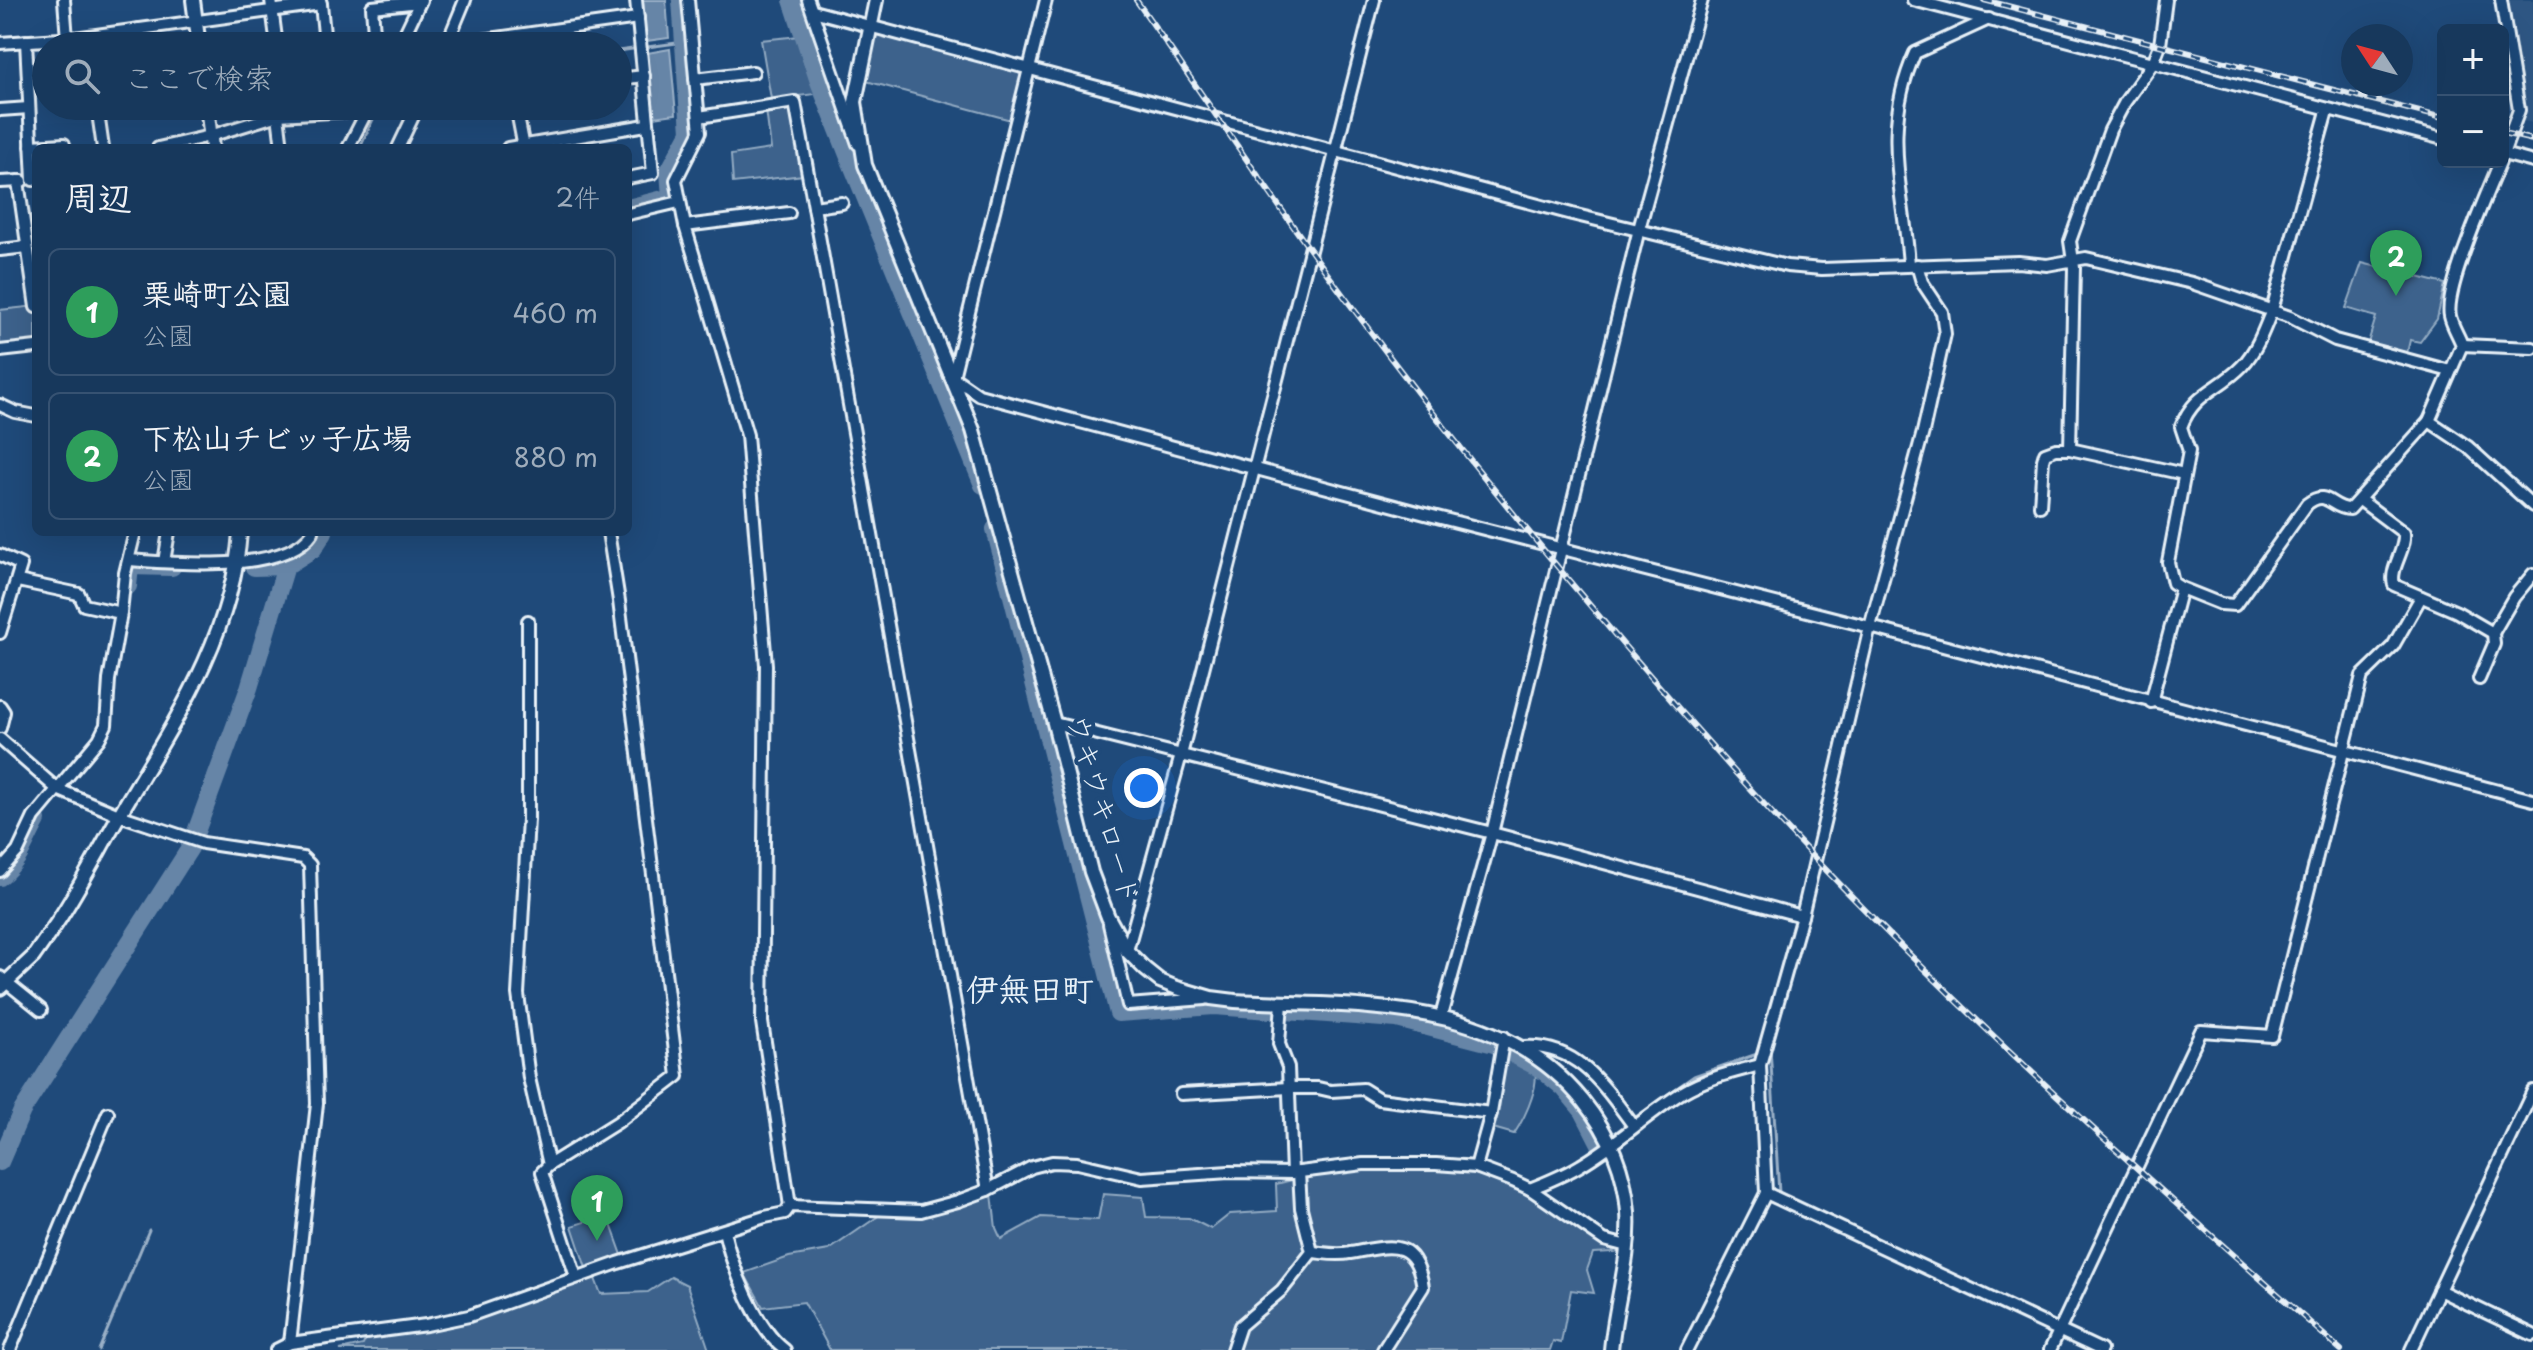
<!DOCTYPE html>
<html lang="ja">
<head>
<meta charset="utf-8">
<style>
	body { margin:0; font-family:"Playpen Sans","Klee One",sans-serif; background:#203f62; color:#f1f3f6 }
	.controls { position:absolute; right:24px; top:24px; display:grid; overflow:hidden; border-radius:12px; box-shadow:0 8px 32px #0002 }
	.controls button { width:72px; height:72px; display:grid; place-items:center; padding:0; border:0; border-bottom:2px solid #365272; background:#17385c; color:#f1f3f6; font:40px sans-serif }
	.compass { position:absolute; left:2341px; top:24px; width:72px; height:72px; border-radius:50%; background:#17385c; box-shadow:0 8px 32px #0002; rotate:306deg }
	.you { position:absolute; left:1144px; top:788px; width:28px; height:28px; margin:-20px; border:6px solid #fff; border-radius:50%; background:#1a73e8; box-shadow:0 0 0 12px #1a73e833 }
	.badge { display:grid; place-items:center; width:52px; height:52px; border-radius:50%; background:#ea580c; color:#fff; font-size:26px; font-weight:700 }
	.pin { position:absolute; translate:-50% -66px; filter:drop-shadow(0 2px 4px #0008) }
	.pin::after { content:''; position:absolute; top:42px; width:28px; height:24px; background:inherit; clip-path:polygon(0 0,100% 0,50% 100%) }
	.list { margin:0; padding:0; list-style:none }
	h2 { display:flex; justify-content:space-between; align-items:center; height:104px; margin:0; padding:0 32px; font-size:34px }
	h2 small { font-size:26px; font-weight:400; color:#9eacbb }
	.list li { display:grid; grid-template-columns:52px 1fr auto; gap:24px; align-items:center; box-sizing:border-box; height:128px; margin:0 16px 16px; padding:0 16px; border:2px solid #365272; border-radius:12px }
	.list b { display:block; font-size:30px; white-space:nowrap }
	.list p { margin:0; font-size:26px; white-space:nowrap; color:#9eacbb }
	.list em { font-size:26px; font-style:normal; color:#9eacbb }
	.icon { flex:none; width:44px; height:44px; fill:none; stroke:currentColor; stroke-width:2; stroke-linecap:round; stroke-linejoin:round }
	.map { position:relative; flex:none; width:2533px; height:1350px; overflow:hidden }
	.search { position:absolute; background:#17385c; box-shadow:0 8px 32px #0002; left:32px; top:32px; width:600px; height:88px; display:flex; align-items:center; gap:20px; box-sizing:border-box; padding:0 28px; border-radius:44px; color:#9eacbb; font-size:30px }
	.panel { position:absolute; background:#17385c; box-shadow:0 8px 32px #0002; left:32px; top:144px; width:600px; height:392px; border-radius:12px }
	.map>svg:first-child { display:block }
</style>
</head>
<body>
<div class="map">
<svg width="2533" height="1350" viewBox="0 0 2533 1350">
	<rect width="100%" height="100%" fill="#1f4a7a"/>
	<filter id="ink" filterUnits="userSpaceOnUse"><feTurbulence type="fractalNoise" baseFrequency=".0125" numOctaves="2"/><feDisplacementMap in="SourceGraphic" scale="16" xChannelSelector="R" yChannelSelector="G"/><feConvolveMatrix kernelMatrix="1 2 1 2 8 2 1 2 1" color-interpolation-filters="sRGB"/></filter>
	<g filter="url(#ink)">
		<polygon fill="#2e5683" points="2504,0 2533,0 2533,123 2523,121"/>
		<g fill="#3c628c" stroke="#92aac2" stroke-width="2">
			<polygon points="874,30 1023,73 1011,120 866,81"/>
			<polygon points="799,36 816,94 771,99 761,40"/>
			<polygon points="793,107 803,175 733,183 731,155 771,149 766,110"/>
			<polygon points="2362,263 2445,284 2437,319 2420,342 2410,340 2407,353 2368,343 2376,317 2346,308"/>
			<polygon points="36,306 36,347 0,351 0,310"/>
			<path d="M1508,1046C1515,1050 1525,1055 1530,1060C1546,1077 1524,1119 1514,1134L1493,1128Z"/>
			<path d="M1369,1167C1400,1169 1445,1168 1474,1174C1526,1185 1572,1222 1614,1252L1593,1253L1587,1270L1594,1293L1571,1290L1561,1343L1553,1341L1550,1350H830L804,1302L763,1307L744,1273L789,1257L829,1250L883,1213H938L992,1194L996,1228L1001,1239L1041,1217L1098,1220L1103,1194L1143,1197L1146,1217L1189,1218L1211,1229L1230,1214L1277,1211L1276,1184L1316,1174Z"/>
			<polygon points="604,1205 622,1255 586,1268 572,1226 585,1222 582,1213"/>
			<polygon points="594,1276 601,1294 648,1292 671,1277 687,1285 709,1350 340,1350 363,1345 366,1338 470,1322"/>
		</g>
		<g fill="#6685a7" stroke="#9ab0c7" stroke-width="2">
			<polygon points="642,0 666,0 669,38 646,41"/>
			<polygon points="670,49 676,114 653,117 647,53"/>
		</g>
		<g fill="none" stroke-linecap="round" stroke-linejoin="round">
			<g stroke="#9ab0c7" stroke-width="3">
				<polyline points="407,46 428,0"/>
				<polyline points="618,51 684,42"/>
				<polyline points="360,148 379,106"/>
				<polyline points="1767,1050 1770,1048 1779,1193"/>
				<polyline points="1633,1119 1694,1076 1760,1053"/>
				<polyline points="1611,1136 1627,1124"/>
				<polyline points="99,1350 149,1230"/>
			</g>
			<g stroke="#6685a7" stroke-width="18">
				<polyline points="792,0 818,79 850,160 983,485"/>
				<polyline points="628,208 671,197 669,171 690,132 681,0"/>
				<polyline points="995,529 1118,1013 1214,1006 1397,1019 1494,1044 1541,1069 1564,1088 1583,1111 1600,1144"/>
				<polyline points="254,567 286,566"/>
				<polyline points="128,586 130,566 172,567"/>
				<path d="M0,877C22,858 24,843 37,820"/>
				<polyline points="0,1162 22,1111 190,848 249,688 286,566 313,549 324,532"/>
			</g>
			<g stroke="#e8f1f8" stroke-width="16">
				<g id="minor">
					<polyline points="64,0 67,39 321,4 320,0"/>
					<polyline points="271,0 277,46"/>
					<polyline points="688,0 700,132 676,180 685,226 747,435 766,665 762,1022 790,1206"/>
					<polyline points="808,0 858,144"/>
					<polyline points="1046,0 953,377 979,395 1425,514 1870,627 2533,800"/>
					<polyline points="1913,0 2443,139"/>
					<polyline points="2501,0 2519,110 2503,154"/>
					<polyline points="321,4 325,44"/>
					<polyline points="813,11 1572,214 1787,266 1822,269 2018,262 2047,265 2086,258 2192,283 2290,317 2335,340 2450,371"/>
					<polyline points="139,29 141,46"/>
					<polyline points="26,41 33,180"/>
					<polyline points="0,43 60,39"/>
					<polyline points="447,45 638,18"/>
					<polyline points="375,46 372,7 420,2"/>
					<polyline points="399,46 421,0"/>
					<polyline points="446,46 465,0"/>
					<polyline points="618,79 644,76"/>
					<polyline points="695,79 753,72"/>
					<polyline points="97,106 103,148"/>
					<polyline points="516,106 524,148"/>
					<polyline points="0,110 29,108"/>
					<polyline points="278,115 282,148"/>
					<polyline points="699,117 795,102 814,207 842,203"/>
					<polyline points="31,146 64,144"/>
					<polyline points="158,148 210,136 278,115 368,110"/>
					<polyline points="348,148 369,107"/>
					<polyline points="398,148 418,106"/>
					<polyline points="508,148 646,125"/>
					<polyline points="2503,154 2533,162"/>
					<polyline points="628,178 653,173 636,0"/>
					<polyline points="18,181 36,307"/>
					<polyline points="0,182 22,181"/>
					<polyline points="814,207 988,1190"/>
					<polyline points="628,214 679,202"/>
					<polyline points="685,226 789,213"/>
					<polyline points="0,250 27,247"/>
					<path d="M1909,264C1903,186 1881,129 1915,53L1989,19"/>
					<polyline points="2462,345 2533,348"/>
					<polyline points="0,351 36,347"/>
					<polyline points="0,405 15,412 36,416"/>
					<polyline points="2429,421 2468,447 2533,506"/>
					<polyline points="2070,449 2074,268 2070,241 2110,130 2125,102 2153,63 2160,45 2166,0"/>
					<path d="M2360,500L2404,533C2406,551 2389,568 2394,585L2457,612L2493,633L2494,644L2479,679"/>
					<polyline points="2040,506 2043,460 2045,453 2056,449 2070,449 2184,474"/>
					<polyline points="0,555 21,565 0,633"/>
					<path d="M129,560C174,563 285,574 313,532"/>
					<polyline points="164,562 169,532"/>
					<polyline points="18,581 79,594 84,605 121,613"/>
					<path d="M2181,588L2173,583L2168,562L2189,451L2181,427C2194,392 2219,390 2242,366C2257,350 2264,330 2272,310L2327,111"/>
					<polyline points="528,621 528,819 518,994 529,1078 549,1165"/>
					<polyline points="2493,633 2514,597 2533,574"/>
					<path d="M2151,702L2181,588L2221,604L2235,605L2307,504C2328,488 2330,509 2350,509L2429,421L2462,345C2459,336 2452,326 2450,316C2444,289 2488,191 2500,162"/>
					<polyline points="0,706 4,712 0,728"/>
					<polyline points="1054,723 1492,833 1802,916"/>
					<polyline points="0,739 57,789 119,815 203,843 303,858 310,865 317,1104 290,1343"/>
					<polyline points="0,871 18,851 34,817 99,739 106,725 109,680 121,613 125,573 135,532"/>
					<polyline points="1109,924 1128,1005 1205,999"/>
					<polyline points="1127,951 1181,755 1374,0"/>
					<polyline points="0,977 41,1010"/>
					<polyline points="1282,1003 1279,1044 1288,1067 1292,1173"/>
					<polyline points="1441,1016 1492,833 1639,229 1702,0"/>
					<path d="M1523,1047C1577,1043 1604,1086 1633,1125"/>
					<polyline points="1181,1094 1289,1088 1318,1088 1331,1091 1363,1089 1379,1099 1491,1113"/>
					<polyline points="1476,1167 1491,1113 1504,1037"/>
					<path d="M1530,1189C1547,1182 1565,1175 1581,1165C1617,1144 1647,1114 1683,1092C1706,1078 1734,1072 1760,1065"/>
					<polyline points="1766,1193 2101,1350"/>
					<path d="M724,1231C732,1266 756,1329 785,1350"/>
					<path d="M1312,1252C1324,1253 1338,1256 1350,1253C1390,1246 1415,1236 1423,1287L1383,1350"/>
					<polyline points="576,1277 542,1172 549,1165 618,1122 678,1076 619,601 608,532"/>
					<polyline points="2439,1290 2533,1335"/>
					<polyline points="10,1350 108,1113"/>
					<polyline points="276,1350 290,1343 426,1325 469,1316 618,1263 765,1217 785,1213 790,1206 921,1211 958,1201 988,1190 1032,1167 1052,1162 1077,1163 1142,1178 1229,1172 1292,1173 1363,1164 1436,1164 1476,1167 1513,1181 1530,1189 1604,1240 1627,1246"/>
					<polyline points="1232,1350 1240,1326 1282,1290 1312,1252 1301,1208 1299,1172"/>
					<polyline points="1687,1350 1766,1193 1760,1065 1802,916 1870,627 1923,432 1945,334 1942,312 1922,282 1917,265"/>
					<polyline points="2050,1350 2201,1031 2272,1036 2362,676 2393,646 2421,597"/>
					<polyline points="2411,1350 2533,1091"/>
				</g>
			</g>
			<g stroke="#e8f1f8" stroke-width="18">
				<g id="tertiary">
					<polyline points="193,0 199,46"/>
					<path d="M876,0L855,102L865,165L973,430L1054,723L1091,872L1108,917L1127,951L1145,969L1160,981L1177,988L1211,998L1235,1001C1358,1007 1498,996 1583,1101C1609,1133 1625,1171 1628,1212C1631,1258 1615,1304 1611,1350"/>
					<polyline points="207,106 212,148"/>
					<path d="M0,988L33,957L56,924C81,886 101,846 124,807C175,721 233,634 240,532"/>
				</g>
			</g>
			<use href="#minor" stroke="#1f4a7a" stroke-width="10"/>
			<use href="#tertiary" stroke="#1f4a7a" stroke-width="12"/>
			<g stroke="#e8f1f8" stroke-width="6">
				<g id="rail">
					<path d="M1136,0C1206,99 1273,201 1346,299C1473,469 1610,634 1752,791C1934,991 2138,1171 2341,1350"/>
					<polyline points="1984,0 2443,118"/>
					<polyline points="2503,133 2533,140"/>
				</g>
			</g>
			<use href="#rail" stroke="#1f4a7a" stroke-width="3" stroke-dasharray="9" stroke-linecap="butt"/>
		</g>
	</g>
	<g text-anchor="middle" stroke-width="8" stroke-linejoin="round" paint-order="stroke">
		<g font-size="28" fill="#e8f1f8" stroke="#1f4a7a">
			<text transform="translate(1104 809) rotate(74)" y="10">ウキウキロード</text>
		</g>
		<g font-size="32" font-weight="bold" fill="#e8f1f8" stroke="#1f4a7a">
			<text x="1030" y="1001">伊無田町</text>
		</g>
	</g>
</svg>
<div class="controls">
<button>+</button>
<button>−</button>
</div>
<svg class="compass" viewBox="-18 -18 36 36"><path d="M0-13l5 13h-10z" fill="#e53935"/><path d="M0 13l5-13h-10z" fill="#9eacbb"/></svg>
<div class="you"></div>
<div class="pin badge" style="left:597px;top:1241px;background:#2e9e5b">1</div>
<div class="pin badge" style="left:2396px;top:296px;background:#2e9e5b">2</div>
<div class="search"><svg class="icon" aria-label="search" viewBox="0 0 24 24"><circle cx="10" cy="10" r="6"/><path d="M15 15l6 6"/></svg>ここで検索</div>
<section class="panel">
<h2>周辺<small>2件</small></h2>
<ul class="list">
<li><span class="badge" style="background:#2e9e5b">1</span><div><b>栗崎町公園</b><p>公園</p></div><em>460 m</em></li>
<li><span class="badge" style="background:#2e9e5b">2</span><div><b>下松山チビッ子広場</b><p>公園</p></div><em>880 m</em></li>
</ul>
</section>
</div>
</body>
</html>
